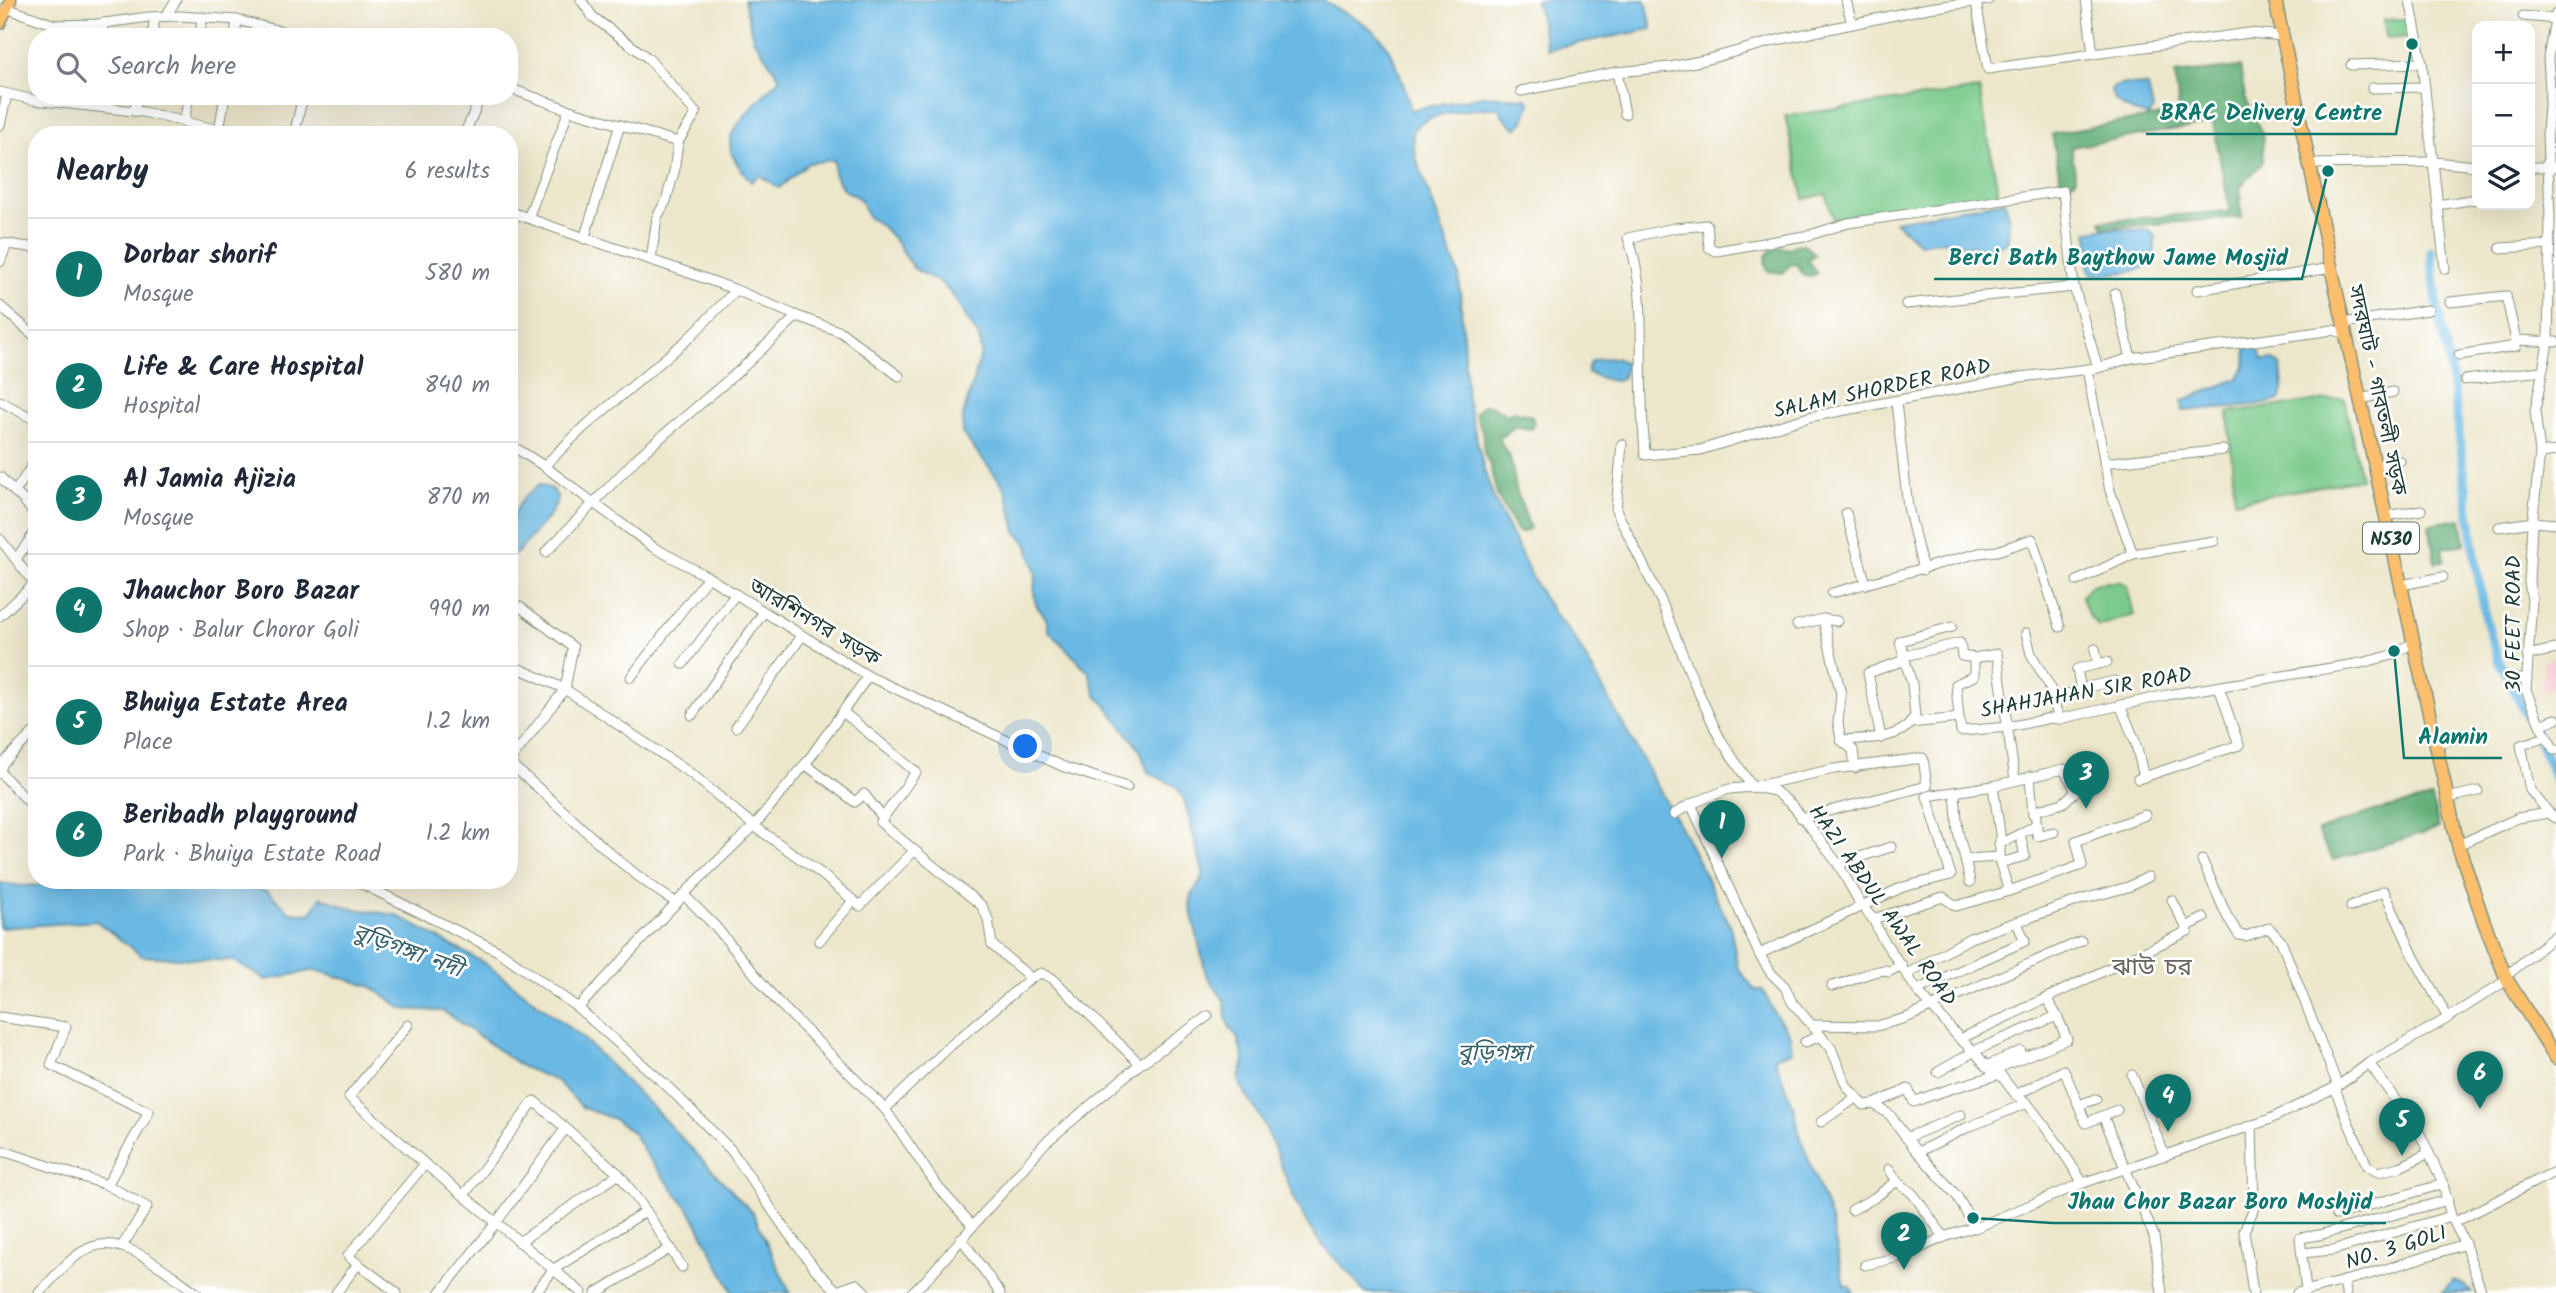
<!DOCTYPE html>
<html lang="en">
<head>
<meta charset="utf-8">
<style>
	body { margin:0; font-family:Kalam,"Noto Sans Bengali",sans-serif; background:#f2f2f3; color:#1f2937 }
	.controls { position:absolute; right:21px; top:21px; display:grid; overflow:hidden; border-radius:14px; box-shadow:0 7px 28px #0002 }
	.controls button { width:63px; height:63px; display:grid; place-items:center; padding:0; border:0; border-bottom:2px solid #e0e1e3; background:#fff; color:#1f2937; font:35px sans-serif }
	.you { position:absolute; left:1026px; top:747px; width:24px; height:24px; margin:-18px; border:5px solid #fff; border-radius:50%; background:#1a73e8; box-shadow:0 0 0 10px #1a73e833 }
	.badge { display:grid; place-items:center; width:46px; height:46px; border-radius:50%; background:#0f766e; color:#fff; font-size:23px; font-weight:700 }
	.pin { position:absolute; translate:-50% -58px; filter:drop-shadow(0 2px 4px #0008) }
	.pin::after { content:''; position:absolute; top:37px; width:24px; height:21px; background:inherit; clip-path:polygon(0 0,100% 0,50% 100%) }
	.list { margin:0; padding:0; list-style:none }
	h2 { display:flex; justify-content:space-between; align-items:center; height:91px; margin:0; padding:0 28px; font-size:30px }
	h2 small { font-size:23px; font-weight:400; color:#747a83 }
	.list li { display:grid; grid-template-columns:46px 1fr auto; gap:21px; align-items:center; box-sizing:border-box; height:112px; padding:0 28px; border-top:2px solid #e0e1e3 }
	.list b { display:block; font-size:26px; white-space:nowrap }
	.list p { margin:0; font-size:23px; white-space:nowrap; color:#747a83 }
	.list em { font-size:23px; font-style:normal; color:#747a83 }
	.icon { flex:none; width:38px; height:38px; fill:none; stroke:currentColor; stroke-width:2; stroke-linecap:round; stroke-linejoin:round }
	.map { position:relative; flex:none; width:2556px; height:1293px; overflow:hidden }
	.search { position:absolute; background:#fff; box-shadow:0 7px 28px #0002; left:28px; top:28px; width:490px; height:77px; display:flex; align-items:center; gap:18px; box-sizing:border-box; padding:0 24px; border-radius:28px; color:#747a83; font-size:26px }
	.panel { position:absolute; background:#fff; box-shadow:0 7px 28px #0002; left:28px; top:126px; width:490px; height:763px; border-radius:28px }
	.map>svg:first-child { display:block }
</style>
</head>
<body>
<div class="map">
<svg width="2556" height="1293" viewBox="0 0 2556 1293">
	<rect width="100%" height="100%" fill="#fff"/>
	<filter id="ink" filterUnits="userSpaceOnUse"><feTurbulence type="fractalNoise" baseFrequency=".0143" numOctaves="2"/><feDisplacementMap in="SourceGraphic" scale="14" xChannelSelector="R" yChannelSelector="G"/><feConvolveMatrix kernelMatrix="1 2 1 2 8 2 1 2 1" color-interpolation-filters="sRGB"/></filter>
	<filter id="wash" filterUnits="userSpaceOnUse"><feTurbulence type="fractalNoise" baseFrequency=".00686" numOctaves="4" result="noise"/><feDisplacementMap in="SourceGraphic" scale="28" xChannelSelector="R" yChannelSelector="G"/><feGaussianBlur stdDeviation="1.57" result="paint"/><feColorMatrix in="noise" values="0 0 0 0 0 0 0 0 0 0 0 0 0 0 0 0 0 1.4 0 .05"/><feComposite in="paint" operator="in"/></filter>
	<g filter="url(#wash)">
		<rect width="100%" height="100%" fill="#ece6ca"/>
		<polygon fill="#f6cfd7" points="2556,657 2556,687 2543,691 2543,662"/>
		<g fill="#7bcb8c" stroke="#4d8460" stroke-width="2">
			<polygon points="2406,19 2409,37 2387,39 2383,20"/>
			<polygon points="1979,89 1999,196 1833,219 1826,194 1804,199 1785,116"/>
			<polygon points="2344,398 2361,479 2235,501 2228,412"/>
			<path d="M2108,582H2122L2127,586L2134,615L2098,626L2088,614L2082,597C2087,585 2095,583 2108,582Z"/>
		</g>
		<g fill="#64af78" stroke="#427656" stroke-width="2">
			<polygon points="2240,67 2245,97 2263,136 2263,162 2240,187 2242,217 2104,228 2101,221 2230,211 2213,123 2071,147 2076,179 2062,189 2052,134 2179,112 2175,74"/>
			<path d="M1804,244L1815,254L1808,260L1817,274L1808,277L1803,274L1797,264L1790,265L1783,273L1768,271C1760,255 1773,243 1789,249L1794,245Z"/>
			<path d="M1483,405H1491L1507,415L1514,411C1520,414 1526,413 1532,416L1534,423L1532,429C1516,429 1518,421 1504,436H1499C1502,449 1509,454 1511,462C1514,473 1514,484 1518,495C1522,506 1526,516 1530,528L1521,533L1516,530L1497,495L1490,465L1484,453L1483,434L1475,413Z"/>
			<polygon points="2461,519 2465,544 2442,548 2444,561 2435,562 2429,524"/>
			<polygon points="2432,798 2439,828 2333,860 2317,831 2374,811"/>
		</g>
		<g fill="#6ab9e4" stroke="#447b8c" stroke-width="2">
			<path d="M744,0H1324C1339,13 1351,14 1366,25C1395,44 1401,79 1411,110L1483,96L1526,98L1530,103L1524,121L1517,129L1505,119L1499,108C1482,106 1423,113 1414,130C1410,138 1415,150 1416,158L1459,275L1467,399L1484,470L1495,501L1536,585L1556,617L1574,637L1688,841L1730,926L1738,968L1755,990H1763L1773,1011L1790,1035L1792,1051L1774,1057L1794,1108L1800,1136L1831,1220L1844,1285L1850,1287L1854,1293H1364C1349,1268 1327,1255 1312,1231C1287,1195 1280,1150 1258,1113C1251,1102 1243,1092 1239,1080L1244,1061L1237,1036L1230,1028L1226,1017L1225,1002L1206,974L1190,906L1192,895L1203,877V872L1184,799L1176,786L1148,772L1140,750L1106,705L1096,696L1089,672L1049,631L1046,618L1036,605L1034,592L1036,573L1027,543L1016,532L1010,503L1003,485L962,433L963,416L981,354L979,337L951,293L941,283L913,268L898,244L882,226L868,217L860,199L843,189L834,173V160L808,163L779,188L759,175L751,182C743,171 730,158 730,143C729,127 768,91 780,78L753,38Z"/>
			<polygon points="1536,0 1646,0 1652,29 1547,49"/>
			<path d="M2125,84L2148,86L2153,110L2149,116C2134,113 2115,107 2111,91L2113,87Z"/>
			<path d="M2005,201L2009,221L2008,242C1980,257 1949,234 1920,244L1895,221Z"/>
			<polygon points="2100,229 2149,230 2155,236 2154,260 2152,265 2130,272 2093,275 2088,267 2092,260 2087,232"/>
			<polygon points="2253,346 2258,348 2263,360 2274,360 2281,365 2283,390 2280,400 2265,404 2183,411 2182,401 2237,379 2245,367 2246,348"/>
			<path d="M1616,358L1625,364C1626,393 1602,377 1588,373C1585,357 1604,359 1616,358Z"/>
			<path d="M539,485L553,489L558,499L550,515L516,554H510C507,524 514,501 539,485Z"/>
			<polygon points="79,880 134,880 138,885 164,880 218,880 267,891 290,912 310,914 321,897 349,908 396,915 486,964 583,1038 652,1107 753,1213 790,1293 733,1293 692,1213 647,1156 633,1133 614,1119 583,1108 557,1081 523,1067 443,1011 403,1009 370,986 316,970 266,980 234,961 142,956 96,921 0,928 0,883 22,886 73,883"/>
			<polygon points="2453,1280 2464,1285 2472,1293 2442,1293"/>
		</g>
		<g fill="none" stroke-linecap="round" stroke-linejoin="round">
			<polyline stroke="#6ab9e4" stroke-width="9" points="2431,251 2438,311 2451,371 2475,557 2486,620 2498,659 2538,737 2556,780"/>
		</g>
	</g>
	<g filter="url(#ink)">
		<g fill="none" stroke-linecap="round" stroke-linejoin="round">
			<g stroke="#86927f" stroke-width="11">
				<g id="minor">
					<polyline points="1846,0 1852,24"/>
					<polyline points="2410,0 2422,63 2445,269"/>
					<polyline points="1976,2 1988,69 2093,54 2086,0"/>
					<polyline points="6,8 55,25 97,24 149,17 180,16 237,20 304,37"/>
					<polyline points="2556,14 2548,58 2550,91 2547,133 2550,220 2548,343 2535,411 2540,453 2532,525 2529,582 2532,600 2526,690 2540,725 2554,750 2556,750"/>
					<polyline points="166,16 176,0"/>
					<polyline points="2523,16 2556,19"/>
					<polyline points="100,37 104,23"/>
					<polyline points="152,37 155,17"/>
					<polyline points="200,37 202,17"/>
					<polyline points="235,37 237,20"/>
					<polyline points="2093,54 2249,33 2284,36"/>
					<polyline points="2351,65 2422,63"/>
					<polyline points="1617,72 1625,114"/>
					<polyline points="509,88 569,110 678,142 696,113 648,58 593,17 581,0"/>
					<polyline points="2372,88 2425,87"/>
					<polyline points="1521,91 1617,72 1670,67 1705,60 1777,40 1852,24 1928,8 1988,0"/>
					<polyline points="0,92 34,100 143,112 219,130 272,135"/>
					<polyline points="134,111 138,96"/>
					<polyline points="184,122 189,96"/>
					<polyline points="0,125 7,95"/>
					<polyline points="219,130 225,96"/>
					<polyline points="294,135 303,96"/>
					<polyline points="464,135 481,96"/>
					<polyline points="2310,164 2434,162 2477,166"/>
					<polyline points="2530,167 2556,167"/>
					<polyline points="2437,205 2477,199"/>
					<path d="M509,211C584,240 661,261 736,290"/>
					<polyline points="528,218 569,110"/>
					<polyline points="584,239 620,125"/>
					<polyline points="0,243 37,248"/>
					<polyline points="2500,248 2550,245"/>
					<polyline points="651,260 657,217 666,201 674,172 678,142"/>
					<polyline points="0,262 7,244"/>
					<polyline points="2197,290 2331,268"/>
					<polyline points="2115,293 2131,358"/>
					<polyline points="2450,302 2506,296 2516,340"/>
					<polyline points="1906,304 2074,287"/>
					<polyline points="0,306 37,338"/>
					<polyline points="797,316 841,332 899,376"/>
					<polyline points="2343,323 2428,310"/>
					<polyline points="2516,340 2556,342"/>
					<polyline points="2459,355 2516,346 2516,340"/>
					<path d="M2098,368L2074,287L2063,191L1848,223L1810,235L1716,251L1709,247L1707,225L1674,228L1628,238C1647,290 1639,346 1642,400C1642,418 1644,436 1645,455L1700,450L1809,417L2021,377L2098,368L2131,358L2333,330L2346,334"/>
					<polyline points="2087,369 2110,491 2133,554"/>
					<polyline points="2465,380 2541,371"/>
					<polyline points="2360,399 2393,392"/>
					<polyline points="0,401 37,421"/>
					<polyline points="1896,402 1908,507 1923,570"/>
					<polyline points="509,444 544,466 653,547 708,577 868,676 1064,767 1127,787"/>
					<polyline points="1622,444 1616,510 1662,603 1693,680 1719,737 1752,787"/>
					<polyline points="2540,453 2556,451"/>
					<polyline points="2104,463 2223,450"/>
					<polyline points="544,466 583,428 688,339 736,290 797,316 740,370 639,456 546,552"/>
					<polyline points="2375,466 2400,461"/>
					<polyline points="0,477 15,492 37,458"/>
					<path d="M15,492C46,520 38,529 16,559"/>
					<polyline points="1846,513 1866,584"/>
					<polyline points="2386,516 2421,510"/>
					<polyline points="2499,527 2533,522 2556,524"/>
					<polyline points="0,539 37,587"/>
					<polyline points="2077,581 2133,554 2214,541"/>
					<polyline points="2401,585 2443,577"/>
					<polyline points="1832,593 1979,553 1997,551 2032,539 2060,627"/>
					<polyline points="0,616 34,584"/>
					<polyline points="509,619 517,607 520,607 573,647 565,689 509,762"/>
					<polyline points="1823,619 1837,621"/>
					<polyline points="1797,625 1823,619 1841,694 1838,723 1841,740"/>
					<polyline points="2026,633 2031,654 2049,685 2059,719"/>
					<polyline points="2095,649 2098,664"/>
					<polyline points="2527,655 2556,649"/>
					<polyline points="1904,656 1960,643 1962,656 1974,658 1974,676 1956,684 1959,718"/>
					<polyline points="1974,658 1997,654 2015,780"/>
					<polyline points="1905,660 1912,684 1915,716 1908,726"/>
					<polyline points="509,664 565,689 693,775 754,826 819,872 860,906 914,851"/>
					<polyline points="683,664 735,595"/>
					<polyline points="631,677 708,577"/>
					<polyline points="2510,679 2527,679"/>
					<polyline points="2080,689 2114,681"/>
					<polyline points="2052,698 2081,690 2077,669 2107,662"/>
					<polyline points="2120,705 2135,741 2144,777"/>
					<polyline points="843,712 916,772 880,822 982,906 988,919 992,945 1031,978 1041,973 1052,978 1140,1064"/>
					<polyline points="692,715 763,613"/>
					<polyline points="2540,725 2556,719"/>
					<polyline points="736,727 802,636"/>
					<polyline points="2547,737 2521,745 2530,790 2549,813"/>
					<polyline points="1881,738 1868,673 1905,660 1900,641 1952,627"/>
					<polyline points="2435,744 2461,737"/>
					<path d="M509,763C566,809 614,865 677,903L679,900"/>
					<polyline points="805,764 855,802 864,794 883,818"/>
					<path d="M1855,768L1853,750L1841,740C1865,738 1894,741 1911,723L1959,718L1961,731L2008,727L2051,718L2059,719L2167,695L2361,663L2389,656L2413,643"/>
					<polyline points="0,772 37,811"/>
					<polyline points="0,773 2,764 37,729"/>
					<polyline points="2030,776 2033,814"/>
					<polyline points="2138,779 2239,745 2219,687"/>
					<polyline points="1993,786 2000,833 2000,863 2009,891"/>
					<polyline points="1752,787 1775,791 1792,805 1811,828 1838,864 1861,905 1873,919 1881,936 1917,990 1960,1039 1974,1051 1986,1066 2000,1074 2016,1095 2027,1103 2056,1141 2083,1183"/>
					<polyline points="1955,793 1958,832 1965,859 2000,857"/>
					<polyline points="2448,798 2478,791"/>
					<polyline points="1691,804 1759,954 1771,973 1785,987 1792,1002 1831,1048 1847,1087 1864,1105 1874,1104 1890,1115 1914,1148 1957,1196 1975,1228 2083,1183 2268,1120 2338,1086 2369,1063 2448,1018 2507,980"/>
					<polyline points="1674,814 1691,804 1729,789 1752,787 1834,769 1923,758 1927,786 1801,818"/>
					<polyline points="1999,844 2020,834"/>
					<polyline points="2458,845 2518,818 2549,813 2556,818"/>
					<polyline points="1965,859 1970,882"/>
					<polyline points="2202,860 2227,916 2239,935 2246,936 2269,928 2281,941 2338,1086"/>
					<polyline points="2000,863 2025,856 2020,834 2034,826 2038,836 2054,832"/>
					<polyline points="1838,864 1891,847"/>
					<polyline points="354,880 500,952 578,1008 666,1085 731,1150 788,1233 816,1270 837,1291 857,1284 866,1293"/>
					<polyline points="684,895 716,927 776,1000 885,1109 938,1187 973,1226"/>
					<polyline points="2351,907 2384,891 2415,959 2448,1018"/>
					<polyline points="1873,919 1943,897 1956,906 2009,891 2082,865 2076,841 2145,815"/>
					<polyline points="2186,927 2204,918"/>
					<polyline points="819,941 853,901"/>
					<polyline points="1759,954 1903,887 1951,875 1927,796 1993,786 2064,769 2076,791 2063,803 2035,811 2038,836"/>
					<polyline points="1907,974 1970,938 2080,900 2128,887 2148,877"/>
					<polyline points="2506,976 2556,935"/>
					<path d="M1832,986C1851,983 1865,971 1886,970L1888,972L1902,965"/>
					<polyline points="1917,990 2025,941 2017,923"/>
					<polyline points="578,1008 692,886 754,826 807,762 868,676"/>
					<polyline points="0,1017 66,1027 51,1065 149,1112 107,1185"/>
					<polyline points="408,1025 349,1097 425,1164"/>
					<polyline points="1812,1025 1877,1026 1906,1018 2081,941"/>
					<polyline points="1960,1039 2188,931 2172,900"/>
					<polyline points="1805,1042 1821,1036"/>
					<polyline points="1974,1051 2057,1016 2047,999"/>
					<polyline points="2369,1063 2420,1134 2443,1184 2451,1216 2465,1244 2482,1293"/>
					<polyline points="1986,1066 2021,1051"/>
					<polyline points="1991,1071 2067,1039 2057,1016"/>
					<polyline points="1938,1072 1973,1052"/>
					<polyline points="2132,1075 2165,1156"/>
					<path d="M2335,1087C2343,1115 2357,1139 2367,1166L2378,1172L2400,1167L2429,1153"/>
					<polyline points="2016,1095 2064,1070 2086,1123 2117,1110"/>
					<path d="M1874,1104L1908,1089L1914,1102C1942,1090 1971,1083 2000,1074"/>
					<polyline points="2079,1105 2096,1099"/>
					<polyline points="885,1109 950,1046 1031,978"/>
					<polyline points="2103,1116 2154,1236 2162,1293"/>
					<polyline points="1821,1122 1857,1097"/>
					<polyline points="2252,1125 2254,1208 2244,1231 2253,1293"/>
					<polyline points="1906,1138 1961,1115"/>
					<polyline points="0,1152 6,1152 107,1185 147,1207 122,1246"/>
					<polyline points="1918,1152 1966,1128 2027,1103"/>
					<polyline points="1889,1169 1897,1181"/>
					<polyline points="464,1195 534,1101 619,1174"/>
					<polyline points="1852,1210 1874,1198 1897,1181 1913,1194 1944,1237"/>
					<polyline points="2336,1215 2443,1184"/>
					<polyline points="2455,1222 2556,1171"/>
					<polyline points="961,1238 1000,1293"/>
					<polyline points="519,1242 619,1174 646,1211 682,1267"/>
					<polyline points="2302,1253 2333,1250 2451,1216"/>
					<polyline points="358,1264 348,1256 425,1164 582,1293"/>
					<polyline points="1865,1265 1903,1256 1944,1237 1975,1227"/>
					<polyline points="2344,1281 2346,1293"/>
					<polyline points="2306,1291 2300,1238 2319,1235 2448,1200"/>
					<path d="M39,1293C54,1278 72,1254 92,1247C126,1234 170,1275 197,1293"/>
					<polyline points="336,1293 358,1264 397,1293"/>
					<polyline points="440,1293 496,1223 565,1129"/>
					<polyline points="535,1293 554,1269 646,1211"/>
					<polyline points="596,1293 671,1248"/>
					<polyline points="911,1293 925,1281 1045,1143 1140,1064 1208,1016"/>
					<polyline points="2297,1293 2367,1275 2465,1244"/>
				</g>
			</g>
			<g stroke="#86927f" stroke-width="13">
				<polyline id="major" points="0,24 11,0"/>
			</g>
			<g stroke="#86927f" stroke-width="15">
				<polyline id="highway" points="2275,0 2334,280 2458,845 2484,922 2507,980 2556,1058"/>
			</g>
			<use href="#minor" stroke="#fff" stroke-width="9"/>
			<use href="#major" stroke="#fabe6d" stroke-width="10"/>
			<use href="#highway" stroke="#fabe6d" stroke-width="12"/>
		</g>
	</g>
	<g text-anchor="middle" stroke-width="5" stroke-linejoin="round" paint-order="stroke">
		<rect fill="#fff" stroke="#627771" stroke-width="2" x="2363" y="522.5" width="56" height="31" rx="5"/>
		<g font-size="19" font-weight="bold" fill="#1f3d34">
			<text x="2391" y="545">N530</text>
		</g>
		<g font-size="21" fill="#1f3d34" stroke="#fff">
			<text transform="translate(1882 388) rotate(-12)" y="7">SALAM SHORDER ROAD</text>
			<text transform="translate(2378 390) rotate(78)" y="7">সদরঘাট - গাবতলী সড়ক</text>
			<text transform="translate(815 622) rotate(31)" y="7">আরশিনগর সড়ক</text>
			<text transform="translate(2513 624) rotate(-90)" y="7">30 FEET ROAD</text>
			<text transform="translate(2086 692) rotate(-10)" y="7">SHAHJAHAN SIR ROAD</text>
			<text transform="translate(1883 905) rotate(55)" y="7">HAZI ABDUL AWAL ROAD</text>
			<text transform="translate(2396 1247) rotate(-17)" y="7">NO. 3 GOLI</text>
		</g>
		<g font-size="23" font-style="italic" fill="#366269" stroke="#fff">
			<text transform="translate(408 950) rotate(20)" y="8">বুড়িগঙ্গা নদী</text>
			<text x="1494" y="1060">বুড়িগঙ্গা</text>
		</g>
		<g font-size="24" fill="#67655e" stroke="#fff">
			<text x="2152" y="975">ঝাউ চর</text>
		</g>
	</g>
	<path fill="none" stroke="#0f766e" stroke-width="2.5" d="M2412 44L2396 134H2146M2328 171L2302 279H1934M2394 651L2404 758H2502M1973 1218L2053 1223H2386"/>
	<g fill="#0f766e" stroke="#fff" stroke-width="2.5">
		<circle cx="2412" cy="44" r="7"/>
		<circle cx="2328" cy="171" r="7"/>
		<circle cx="2394" cy="651" r="7"/>
		<circle cx="1973" cy="1218" r="7"/>
	</g>
	<g font-size="23" text-anchor="middle" font-weight="bold" fill="#0f766e" stroke="#fff" stroke-width="5" stroke-linejoin="round" paint-order="stroke">
		<text x="2271" y="120">BRAC Delivery Centre</text>
		<text x="2118" y="265">Berci Bath Baythow Jame Mosjid</text>
		<text x="2453" y="744">Alamin</text>
		<text x="2220" y="1209">Jhau Chor Bazar Boro Moshjid</text>
	</g>
</svg>
<div class="controls">
<button>+</button>
<button>−</button>
<button><svg class="icon" aria-label="layers" viewBox="0 0 24 24"><path d="M12 4l9 5-9 5-9-5zM3 14l9 5 9-5"/></svg></button>
</div>
<div class="you"></div>
<div class="pin badge" style="left:1722px;top:858px">1</div>
<div class="pin badge" style="left:1904px;top:1270px">2</div>
<div class="pin badge" style="left:2086px;top:809px">3</div>
<div class="pin badge" style="left:2168px;top:1132px">4</div>
<div class="pin badge" style="left:2402px;top:1156px">5</div>
<div class="pin badge" style="left:2480px;top:1109px">6</div>
<div class="search"><svg class="icon" aria-label="search" viewBox="0 0 24 24"><circle cx="10" cy="10" r="6"/><path d="M15 15l6 6"/></svg>Search here</div>
<section class="panel">
<h2>Nearby<small>6 results</small></h2>
<ul class="list">
<li><span class="badge">1</span><div><b>Dorbar shorif</b><p>Mosque</p></div><em>580 m</em></li>
<li><span class="badge">2</span><div><b>Life &amp; Care Hospital</b><p>Hospital</p></div><em>840 m</em></li>
<li><span class="badge">3</span><div><b>Al Jamia Ajizia</b><p>Mosque</p></div><em>870 m</em></li>
<li><span class="badge">4</span><div><b>Jhauchor Boro Bazar</b><p>Shop · Balur Choror Goli</p></div><em>990 m</em></li>
<li><span class="badge">5</span><div><b>Bhuiya Estate Area</b><p>Place</p></div><em>1.2 km</em></li>
<li><span class="badge">6</span><div><b>Beribadh playground</b><p>Park · Bhuiya Estate Road</p></div><em>1.2 km</em></li>
</ul>
</section>
</div>
</body>
</html>
